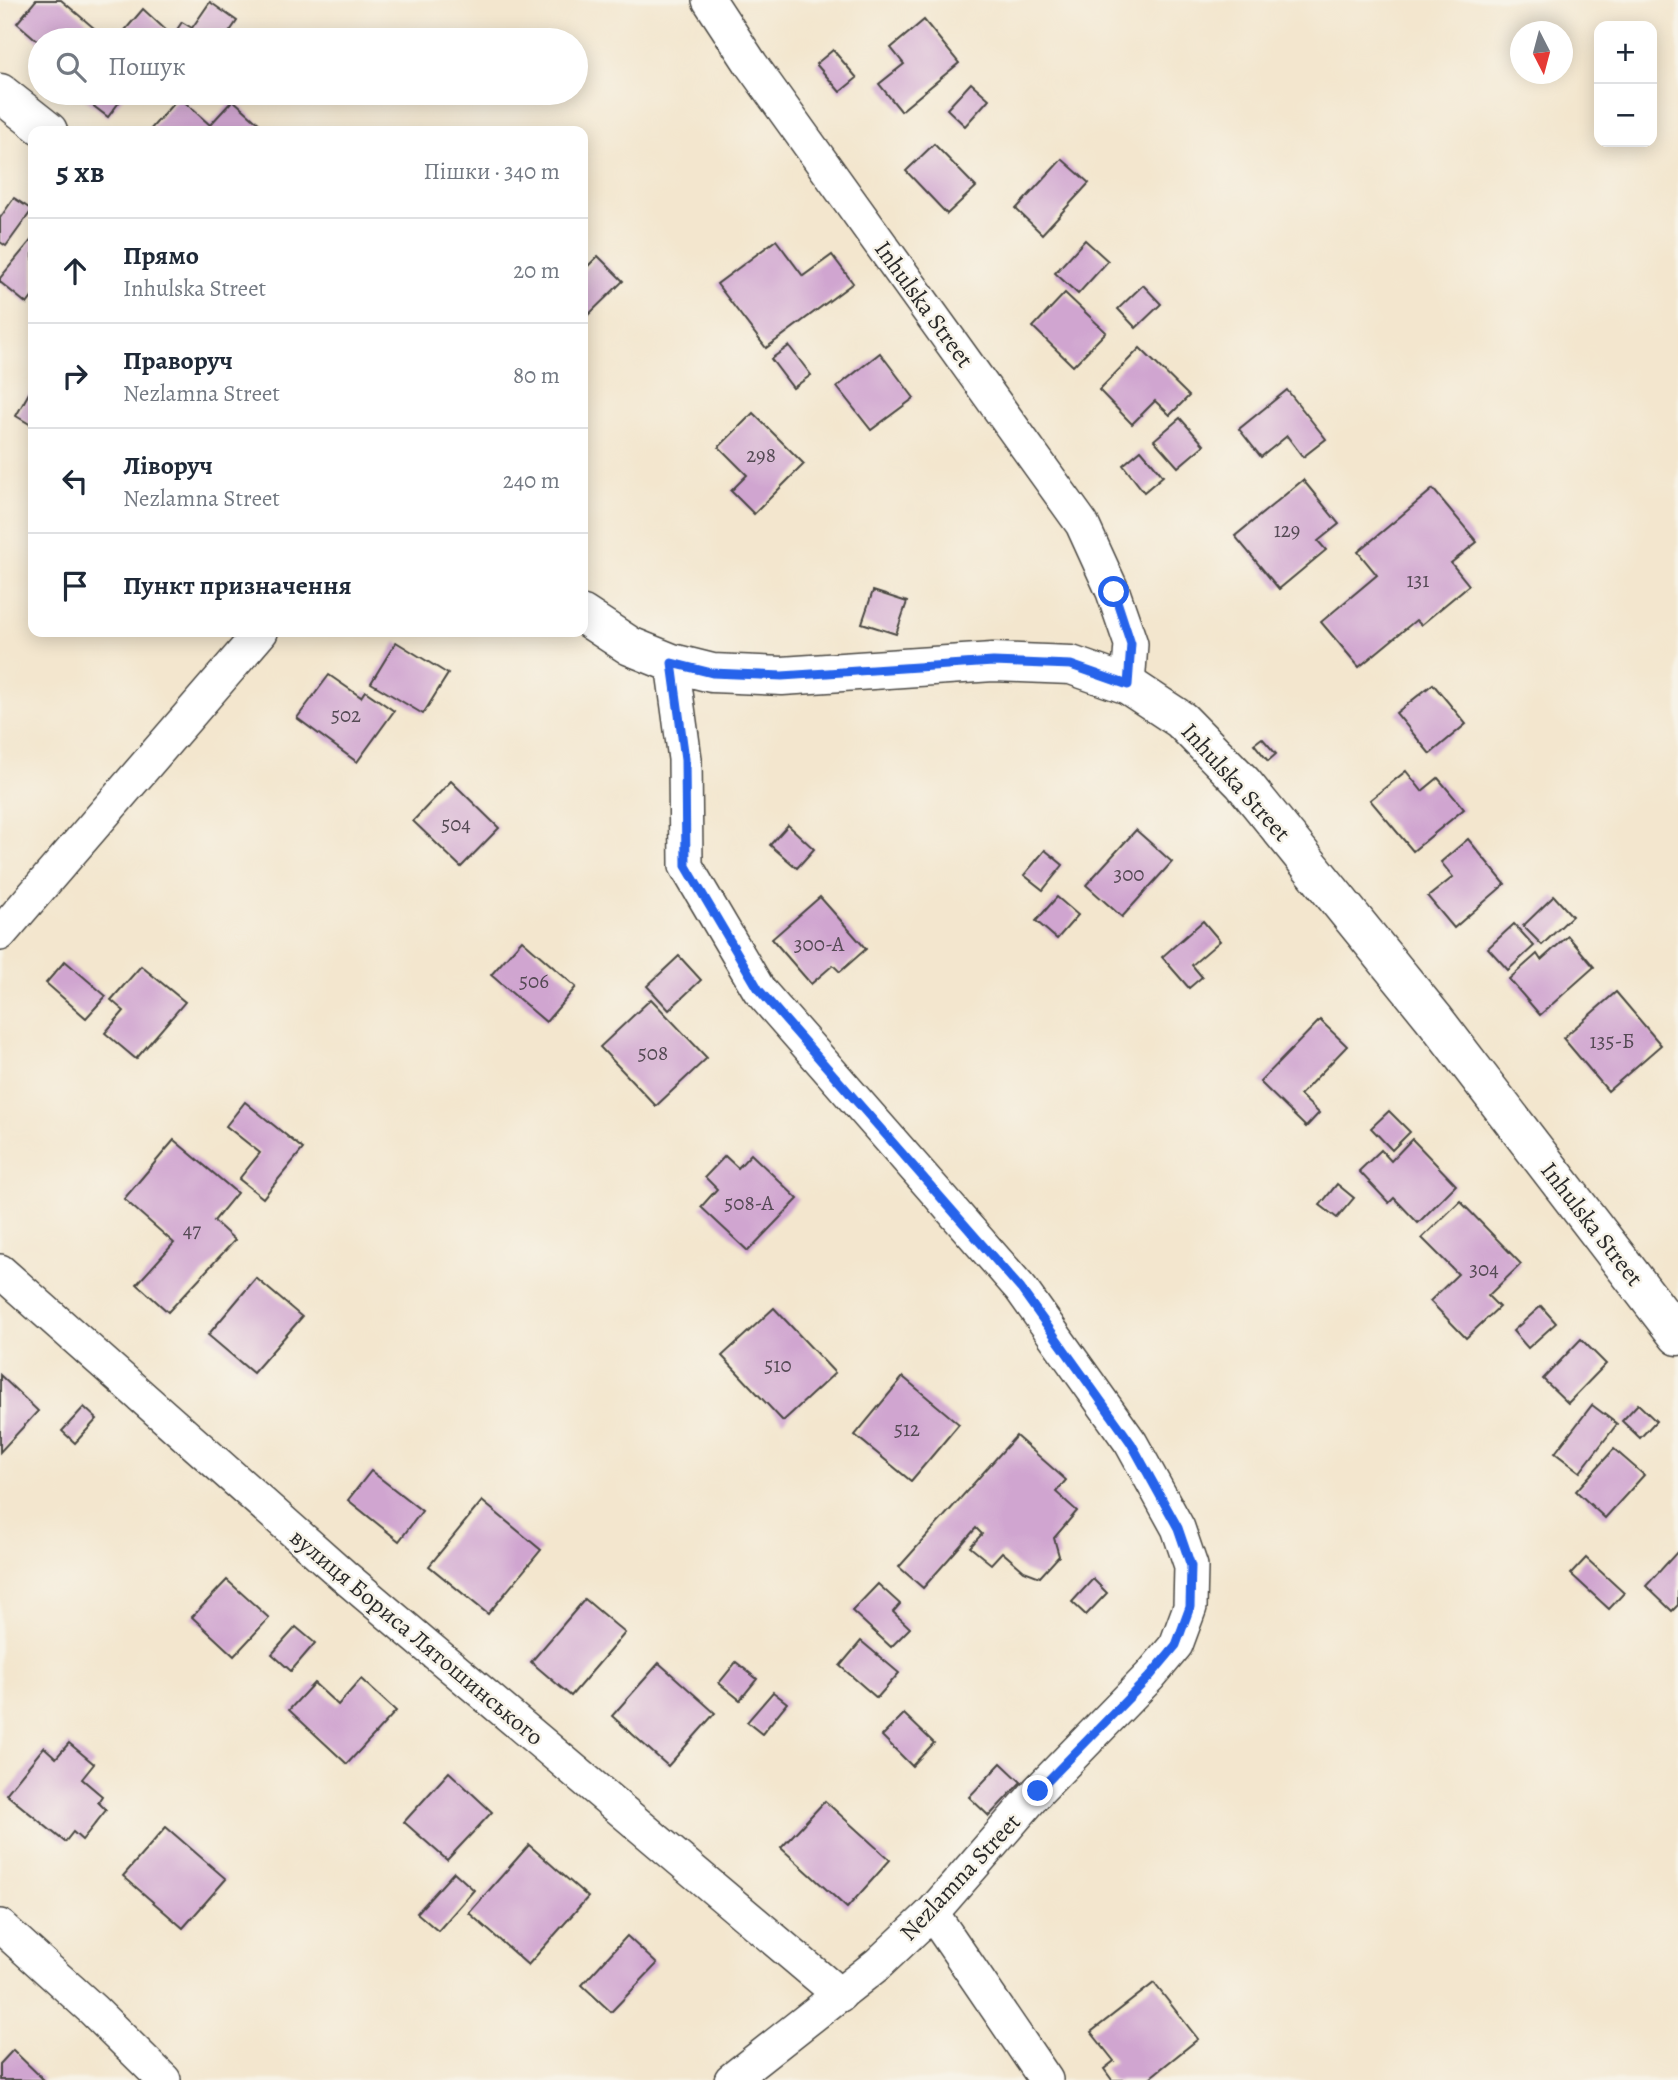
<!DOCTYPE html>
<html lang="uk">
<head>
<meta charset="utf-8">
<style>
	body { margin:0; font-family:Alegreya,serif; background:#f6f6f7; color:#1f2937 }
	.controls { position:absolute; right:21px; top:21px; display:grid; overflow:hidden; border-radius:14px; box-shadow:0 4px 18px #0003 }
	.controls button { width:63px; height:63px; display:grid; place-items:center; padding:0; border:0; border-bottom:2px solid #e0e1e3; background:#fff; color:#1f2937; font:35px sans-serif }
	.compass { position:absolute; left:1510px; top:21px; width:63px; height:63px; border-radius:50%; background:#fff; box-shadow:0 4px 18px #0003; rotate:174deg }
	.stop { position:absolute; width:21px; height:21px; margin:-16px; border:5px solid #2563eb; border-radius:50%; background:#fff }
	.stop.end { background:#2563eb; border-color:#fff; box-shadow:0 2px 7px #0008 }
	.list { margin:0; padding:0; list-style:none }
	h2 { display:flex; justify-content:space-between; align-items:center; height:91px; margin:0; padding:0 28px; font-size:30px }
	h2 small { font-size:23px; font-weight:400; color:#747a83 }
	.list li { display:grid; grid-template-columns:46px 1fr auto; gap:21px; align-items:center; box-sizing:border-box; height:105px; padding:0 28px; border-top:2px solid #e0e1e3 }
	.list b { display:block; font-size:26px; white-space:nowrap }
	.list p { margin:0; font-size:23px; white-space:nowrap; color:#747a83 }
	.list em { font-size:23px; font-style:normal; color:#747a83 }
	.icon { flex:none; width:38px; height:38px; fill:none; stroke:currentColor; stroke-width:2; stroke-linecap:round; stroke-linejoin:round }
	.map { position:relative; flex:none; width:1678px; height:2080px; overflow:hidden }
	.search { position:absolute; background:#fff; box-shadow:0 4px 18px #0003; left:28px; top:28px; width:560px; height:77px; display:flex; align-items:center; gap:18px; box-sizing:border-box; padding:0 24px; border-radius:38px; color:#747a83; font-size:26px }
	.panel { position:absolute; background:#fff; box-shadow:0 4px 18px #0003; left:28px; top:126px; width:560px; height:511px; border-radius:14px }
	.map>svg:first-child { display:block }
</style>
</head>
<body>
<div class="map">
<svg width="1678" height="2080" viewBox="0 0 1678 2080">
	<rect width="100%" height="100%" fill="#f7f3e8"/>
	<filter id="ink" filterUnits="userSpaceOnUse"><feTurbulence type="fractalNoise" baseFrequency=".0143" numOctaves="2"/><feDisplacementMap in="SourceGraphic" scale="14" xChannelSelector="R" yChannelSelector="G"/><feConvolveMatrix kernelMatrix="1 2 1 2 8 2 1 2 1" color-interpolation-filters="sRGB"/></filter>
	<filter id="wash" filterUnits="userSpaceOnUse"><feTurbulence type="fractalNoise" baseFrequency=".00686" numOctaves="4" result="noise"/><feDisplacementMap in="SourceGraphic" scale="28" xChannelSelector="R" yChannelSelector="G"/><feGaussianBlur stdDeviation="1.57" result="paint"/><feColorMatrix in="noise" values="0 0 0 0 0 0 0 0 0 0 0 0 0 0 0 0 0 1.4 0 .05"/><feComposite in="paint" operator="in"/></filter>
	<g filter="url(#wash)">
		<rect width="100%" height="100%" fill="#f3e6ce"/>
		<g id="blocks">
			<g fill="#d0a5d0">
				<polygon points="36,0 61,0 94,28 84,40 40,40 40,43 17,23"/>
				<polygon points="210,2 237,21 224,40 170,40 182,22 192,28"/>
				<polygon points="143,9 168,32 161,40 124,40 120,36"/>
				<polygon points="924,20 959,63 901,111 879,84 904,64 891,48"/>
				<polygon points="833,50 857,78 840,92 816,64"/>
				<polygon points="971,83 989,99 965,126 947,109"/>
				<polygon points="80,93 126,93 108,117 79,95"/>
				<polygon points="179,97 210,125 233,100 262,126 257,131 243,131 241,129 238,131 149,131"/>
				<polygon points="934,144 976,187 947,214 906,171"/>
				<polygon points="1062,159 1089,183 1042,234 1016,209"/>
				<polygon points="14,198 32,210 6,246 0,242 0,218"/>
				<polygon points="33,238 33,296 27,304 0,282 0,278"/>
				<polygon points="776,240 803,276 832,255 853,283 766,348 717,284"/>
				<polygon points="1085,240 1108,261 1078,294 1055,273"/>
				<polygon points="598,256 623,281 583,320 583,271"/>
				<polygon points="1143,285 1161,304 1136,328 1118,309"/>
				<polygon points="1065,293 1106,332 1073,366 1033,327"/>
				<polygon points="789,346 811,375 793,388 771,359"/>
				<polygon points="1140,348 1189,396 1170,415 1155,401 1132,424 1099,390"/>
				<polygon points="880,353 914,398 871,430 837,387"/>
				<polygon points="33,386 33,426 16,416"/>
				<polygon points="1287,390 1326,439 1303,457 1287,436 1261,457 1239,429"/>
				<polygon points="753,413 804,464 754,514 731,491 747,475 719,447"/>
				<polygon points="1180,418 1204,445 1178,467 1154,440"/>
				<polygon points="1141,450 1163,476 1144,492 1123,465"/>
				<polygon points="1303,480 1339,524 1318,541 1326,550 1279,589 1235,536"/>
				<polygon points="1433,489 1477,542 1451,563 1469,585 1421,625 1416,620 1359,667 1321,622 1377,575 1358,552"/>
				<polygon points="873,591 907,602 896,634 862,623"/>
				<polygon points="396,642 448,674 423,714 371,683"/>
				<polygon points="329,675 361,697 365,691 394,711 357,762 297,718"/>
				<polygon points="1433,684 1466,724 1430,754 1396,713"/>
				<polygon points="1262,738 1276,754 1268,761 1254,744"/>
				<polygon points="1406,771 1422,791 1438,778 1464,809 1413,851 1370,800"/>
				<polygon points="451,781 499,828 461,867 413,821"/>
				<polygon points="788,825 814,849 797,868 770,845"/>
				<polygon points="1136,830 1172,862 1122,917 1086,885"/>
				<polygon points="1468,839 1505,884 1454,928 1428,897 1453,877 1441,862"/>
				<polygon points="1045,850 1063,865 1043,890 1024,875"/>
				<polygon points="1554,896 1572,916 1542,945 1523,926"/>
				<polygon points="820,897 866,949 840,972 833,965 811,984 772,939"/>
				<polygon points="1057,897 1078,915 1057,939 1036,921"/>
				<polygon points="1203,921 1220,941 1192,965 1202,977 1189,988 1162,957"/>
				<polygon points="1514,924 1534,946 1508,970 1488,948"/>
				<polygon points="1568,936 1594,967 1540,1015 1509,979 1537,954 1541,960"/>
				<polygon points="522,940 576,987 546,1022 491,975"/>
				<polygon points="679,956 701,980 669,1010 647,986"/>
				<polygon points="65,961 106,996 86,1018 46,983"/>
				<polygon points="141,966 185,1002 136,1059 105,1033 124,1011 111,1000"/>
				<polygon points="1616,992 1661,1045 1608,1091 1563,1038"/>
				<polygon points="651,999 707,1058 656,1106 600,1047"/>
				<polygon points="1320,1020 1347,1046 1300,1095 1319,1113 1306,1127 1260,1082"/>
				<polygon points="245,1102 303,1149 263,1198 239,1179 260,1153 226,1126"/>
				<polygon points="1389,1111 1410,1132 1392,1150 1371,1128"/>
				<polygon points="1412,1139 1456,1185 1418,1223 1394,1198 1389,1203 1359,1171 1381,1150 1391,1161"/>
				<polygon points="174,1140 237,1193 214,1221 235,1240 168,1312 137,1284 174,1243 124,1199"/>
				<polygon points="751,1154 798,1199 748,1251 701,1207 717,1189 705,1177 725,1156 738,1168"/>
				<polygon points="1337,1184 1354,1198 1337,1218 1320,1205"/>
				<polygon points="1460,1201 1521,1264 1488,1296 1499,1307 1466,1338 1430,1301 1458,1274 1422,1238"/>
				<polygon points="256,1278 302,1317 253,1373 208,1335"/>
				<polygon points="1541,1306 1556,1323 1528,1348 1513,1331"/>
				<polygon points="774,1308 835,1373 783,1421 722,1356"/>
				<polygon points="1581,1339 1606,1364 1568,1403 1543,1379"/>
				<polygon points="0,1375 38,1411 0,1452"/>
				<polygon points="903,1377 959,1424 911,1481 855,1435"/>
				<polygon points="1638,1404 1656,1421 1640,1438 1622,1421"/>
				<polygon points="1592,1405 1617,1424 1580,1472 1555,1453"/>
				<polygon points="84,1407 97,1419 75,1443 62,1431"/>
				<polygon points="1016,1436 1066,1480 1056,1492 1077,1511 1054,1538 1059,1556 1040,1577 1024,1571 1002,1552 991,1564 970,1547 982,1534 976,1528 923,1588 899,1567"/>
				<polygon points="1614,1449 1644,1475 1605,1518 1576,1491"/>
				<polygon points="371,1471 422,1511 399,1541 348,1500"/>
				<polygon points="482,1501 541,1550 488,1614 429,1566"/>
				<polygon points="1678,1551 1678,1605 1672,1611 1646,1586"/>
				<polygon points="1586,1558 1624,1593 1609,1609 1571,1574"/>
				<polygon points="1093,1579 1107,1593 1086,1615 1072,1602"/>
				<polygon points="227,1580 269,1618 234,1656 192,1617"/>
				<polygon points="878,1584 900,1604 893,1612 910,1628 891,1647 852,1611"/>
				<polygon points="585,1599 625,1633 571,1696 531,1662"/>
				<polygon points="296,1627 315,1643 291,1671 272,1654"/>
				<polygon points="861,1641 899,1673 877,1698 840,1666"/>
				<polygon points="736,1662 757,1679 740,1700 719,1683"/>
				<polygon points="659,1663 715,1713 668,1766 612,1716"/>
				<polygon points="361,1679 396,1711 347,1764 289,1710 314,1683 338,1705"/>
				<polygon points="773,1692 787,1703 762,1734 747,1722"/>
				<polygon points="904,1714 934,1743 912,1766 882,1736"/>
				<polygon points="69,1743 94,1764 82,1779 102,1796 98,1802 106,1810 82,1840 73,1832 65,1842 6,1794 44,1747 56,1758"/>
				<polygon points="1001,1763 1021,1782 989,1816 969,1797"/>
				<polygon points="449,1772 492,1812 447,1860 404,1822"/>
				<polygon points="825,1801 890,1860 847,1908 781,1848"/>
				<polygon points="166,1827 226,1879 183,1928 123,1876"/>
				<polygon points="529,1845 588,1897 528,1965 469,1913"/>
				<polygon points="454,1872 474,1890 438,1931 417,1913"/>
				<polygon points="627,1936 657,1964 611,2012 582,1985"/>
				<polygon points="1154,1983 1198,2039 1147,2080 1112,2080 1104,2069 1114,2061 1091,2032"/>
				<polygon points="13,2050 44,2080 0,2080 0,2064"/>
			</g>
		</g>
	</g>
	<g filter="url(#ink)">
		<use href="#blocks" fill-opacity="0" stroke="#494743" stroke-width="2"/>
		<g fill="none" stroke-linecap="round" stroke-linejoin="round">
			<g stroke="#494743" stroke-width="36">
				<g id="minor">
					<polyline points="709,0 751,64 1082,524 1113,592 1131,644 1128,685"/>
					<polyline points="672,663 685,759 686,866 759,990 1021,1289 1131,1443 1178,1528 1191,1566 1190,1607 1176,1645 1150,1676 1038,1791 932,1913 878,1964 731,2080"/>
					<polyline points="0,934 261,632"/>
					<polyline points="0,1271 344,1576 840,1995"/>
					<polyline points="932,1913 1046,2080"/>
					<polyline points="0,1926 93,2010 164,2080"/>
				</g>
			</g>
			<g stroke="#494743" stroke-width="41">
				<g id="tertiary">
					<polyline points="0,93 48,131"/>
					<polyline points="583,615 630,646 672,663 712,673 782,676 993,662 1071,665 1128,685 1181,720 1243,783 1436,1021 1678,1336"/>
				</g>
			</g>
			<use href="#minor" stroke="#fff" stroke-width="33"/>
			<use href="#tertiary" stroke="#fff" stroke-width="38"/>
		</g>
	</g>
	<g fill="none" stroke-linecap="round" stroke-linejoin="round" filter="url(#ink)">
		<polyline stroke="#2563eb" stroke-width="9" points="1038,1791 1150,1676 1176,1645 1190,1607 1191,1566 1178,1528 1131,1443 1021,1289 759,990 686,866 685,759 672,663 712,673 782,676 993,662 1071,665 1128,685 1131,644 1114,592"/>
	</g>
	<g text-anchor="middle" stroke-width="5" stroke-linejoin="round" paint-order="stroke">
		<g font-size="21" fill="#544a54">
			<text x="761" y="462">298</text>
			<text x="1287" y="537">129</text>
			<text x="1418" y="587">131</text>
			<text x="346" y="722">502</text>
			<text x="456" y="831">504</text>
			<text x="1129" y="881">300</text>
			<text x="819" y="951">300-А</text>
			<text x="534" y="988">506</text>
			<text x="1612" y="1048">135-Б</text>
			<text x="653" y="1060">508</text>
			<text x="749" y="1210">508-А</text>
			<text x="192" y="1237">47</text>
			<text x="1484" y="1276">304</text>
			<text x="778" y="1372">510</text>
			<text x="907" y="1436">512</text>
		</g>
		<g font-size="24" fill="#2b2b2b" stroke="#f7f3e8">
			<text transform="translate(924 304) rotate(54)" y="8">Inhulska Street</text>
			<text transform="translate(1236 782) rotate(48)" y="8">Inhulska Street</text>
			<text transform="translate(1592 1224) rotate(52)" y="8">Inhulska Street</text>
			<text transform="translate(417 1637) rotate(40)" y="8">вулиця Бориса Лятошинського</text>
			<text transform="translate(960 1877) rotate(-47)" y="8">Nezlamna Street</text>
		</g>
	</g>
</svg>
<div class="controls">
<button>+</button>
<button>−</button>
</div>
<svg class="compass" viewBox="-18 -18 36 36"><path d="M0-13l5 13h-10z" fill="#e53935"/><path d="M0 13l5-13h-10z" fill="#747a83"/></svg>
<div class="stop" style="left:1114px;top:592px"></div>
<div class="stop end" style="left:1038px;top:1791px"></div>
<div class="search"><svg class="icon" aria-label="search" viewBox="0 0 24 24"><circle cx="10" cy="10" r="6"/><path d="M15 15l6 6"/></svg>Пошук</div>
<section class="panel">
<h2>5 хв<small>Пішки · 340 m</small></h2>
<ul class="list">
<li><svg class="icon" aria-label="ahead" viewBox="0 0 24 24"><path d="M12 20V5M6 11l6-6 6 6"/></svg><div><b>Прямо</b><p>Inhulska Street</p></div><em>20 m</em></li>
<li><svg class="icon" aria-label="right" viewBox="0 0 24 24"><path d="M7 20v-9h11M14 6l5 5-5 5"/></svg><div><b>Праворуч</b><p>Nezlamna Street</p></div><em>80 m</em></li>
<li><svg class="icon" aria-label="left" viewBox="0 0 24 24"><path d="M17 20v-9H6M10 6l-5 5 5 5"/></svg><div><b>Ліворуч</b><p>Nezlamna Street</p></div><em>240 m</em></li>
<li><svg class="icon" aria-label="arrive" viewBox="0 0 24 24"><path d="M6 21V4h12l-3 4 3 4H6"/></svg><div><b>Пункт призначення</b></div></li>
</ul>
</section>
</div>
</body>
</html>
